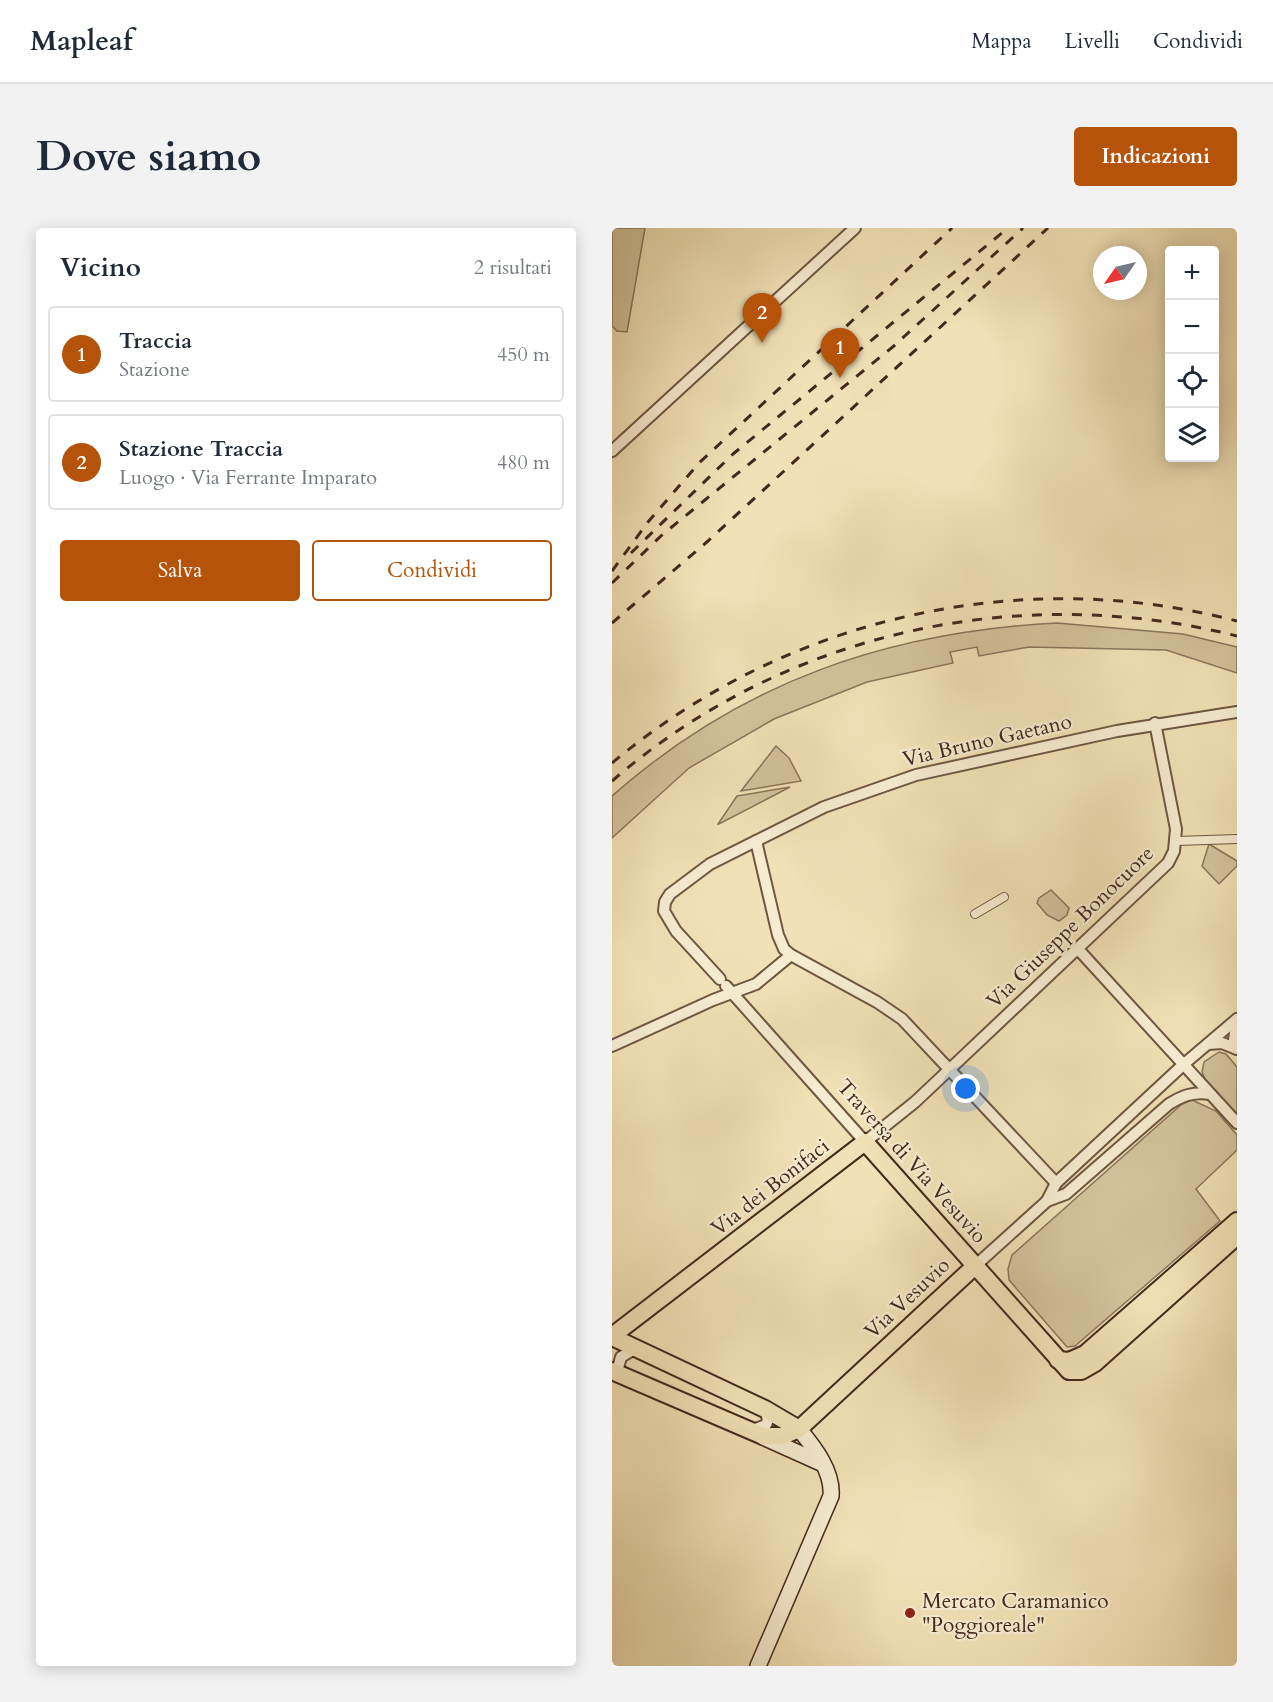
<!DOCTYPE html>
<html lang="it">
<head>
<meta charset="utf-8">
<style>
	body { margin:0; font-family:Cardo,serif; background:#f2f2f3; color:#1f2937 }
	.controls { position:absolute; right:18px; top:18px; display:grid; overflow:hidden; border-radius:6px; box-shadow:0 3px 15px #0003 }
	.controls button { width:54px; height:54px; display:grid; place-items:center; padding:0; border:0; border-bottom:2px solid #e0e1e3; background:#fff; color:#1f2937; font:30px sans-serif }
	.compass { position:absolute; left:481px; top:18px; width:54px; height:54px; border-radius:50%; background:#fff; box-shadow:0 3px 15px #0003; rotate:236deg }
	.you { position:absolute; left:354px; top:861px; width:21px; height:21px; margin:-15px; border:4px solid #fff; border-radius:50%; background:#1a73e8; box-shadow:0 0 0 9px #1a73e833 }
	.badge { display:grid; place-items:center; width:39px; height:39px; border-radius:50%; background:#b45309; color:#fff; font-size:20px; font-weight:700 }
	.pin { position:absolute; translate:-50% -50px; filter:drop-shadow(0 2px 3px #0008) }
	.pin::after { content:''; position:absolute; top:32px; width:21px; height:18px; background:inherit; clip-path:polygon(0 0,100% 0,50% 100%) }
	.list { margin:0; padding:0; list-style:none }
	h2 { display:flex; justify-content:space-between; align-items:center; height:78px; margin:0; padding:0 24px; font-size:26px }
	h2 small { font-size:20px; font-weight:400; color:#747a83 }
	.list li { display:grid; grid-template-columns:39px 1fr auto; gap:18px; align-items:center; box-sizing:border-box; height:96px; margin:0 12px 12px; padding:0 12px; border:2px solid #e0e1e3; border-radius:6px }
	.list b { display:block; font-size:22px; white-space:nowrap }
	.list p { margin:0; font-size:20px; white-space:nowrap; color:#747a83 }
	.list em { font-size:20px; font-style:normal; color:#747a83 }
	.actions { display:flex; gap:12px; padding:18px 24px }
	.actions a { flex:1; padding:14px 0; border:2px solid #b45309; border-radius:6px; text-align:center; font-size:21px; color:#b45309 }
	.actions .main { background:#b45309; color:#fff }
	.icon { flex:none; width:33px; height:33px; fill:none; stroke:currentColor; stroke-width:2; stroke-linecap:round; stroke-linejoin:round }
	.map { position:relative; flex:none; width:625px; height:1438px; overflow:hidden; border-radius:6px }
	header { display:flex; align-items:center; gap:36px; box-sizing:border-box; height:84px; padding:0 30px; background:#fff; border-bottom:2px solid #e0e1e3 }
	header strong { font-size:28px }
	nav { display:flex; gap:33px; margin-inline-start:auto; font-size:21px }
	.intro { display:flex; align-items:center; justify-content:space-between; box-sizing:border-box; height:144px; padding:0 36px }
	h1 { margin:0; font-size:42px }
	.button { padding:15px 27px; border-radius:6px; background:#b45309; color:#fff; font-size:21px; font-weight:700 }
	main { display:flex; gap:36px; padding:0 36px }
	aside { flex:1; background:#fff; border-radius:6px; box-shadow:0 3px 15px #0003 }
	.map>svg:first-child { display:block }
</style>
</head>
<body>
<header>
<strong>Mapleaf</strong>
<nav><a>Mappa</a><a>Livelli</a><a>Condividi</a></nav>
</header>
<div class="intro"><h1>Dove siamo</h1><a class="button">Indicazioni</a></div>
<main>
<aside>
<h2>Vicino<small>2 risultati</small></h2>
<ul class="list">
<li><span class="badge">1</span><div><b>Traccia</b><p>Stazione</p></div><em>450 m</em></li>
<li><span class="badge">2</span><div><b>Stazione Traccia</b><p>Luogo · Via Ferrante Imparato</p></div><em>480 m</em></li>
</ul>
<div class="actions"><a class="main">Salva</a><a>Condividi</a></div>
</aside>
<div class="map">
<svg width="625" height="1438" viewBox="0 0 625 1438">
	<rect width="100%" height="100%" fill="#f1e1b6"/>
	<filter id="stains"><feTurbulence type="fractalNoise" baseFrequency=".00333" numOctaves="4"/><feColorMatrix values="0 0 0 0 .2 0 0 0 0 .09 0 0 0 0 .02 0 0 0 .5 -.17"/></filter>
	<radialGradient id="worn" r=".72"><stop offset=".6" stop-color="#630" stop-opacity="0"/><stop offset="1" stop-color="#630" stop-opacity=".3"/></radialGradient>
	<g fill="#d3c29c" stroke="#8b755c" stroke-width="1.5">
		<polygon points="0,0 33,0 15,104 5,103 0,98"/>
		<path d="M445,395L571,406L625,419V445L554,422L417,419L367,428L365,419L338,424L341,435L255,454L162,491L77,540L0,610V568C129,454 275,404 445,395Z"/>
		<polygon points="164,518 177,530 189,553 129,563"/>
		<polygon points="178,559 107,596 106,596 125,568"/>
		<polygon points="597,616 625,633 625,638 607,656 590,638"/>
		<polygon points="439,662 457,680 455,687 447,693 435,687 425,675 427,670"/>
		<polygon points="607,824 614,826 625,839 625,887 593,851 590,844 592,834"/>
		<polygon points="580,872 604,883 625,907 625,922 584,961 608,993 463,1118 455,1119 397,1052 396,1041 400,1027 570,876"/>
	</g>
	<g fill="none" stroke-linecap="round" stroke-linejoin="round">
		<g stroke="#6e5642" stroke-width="10">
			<g id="pedestrian">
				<polyline points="564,613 625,611"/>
				<polyline points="363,686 392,669"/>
			</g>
		</g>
		<g stroke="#6e5642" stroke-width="14">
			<g id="minor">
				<polyline points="0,223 243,0"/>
				<polyline points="144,613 166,707 172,721 179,727 265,774 290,791 444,955"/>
				<polyline points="466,721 625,895"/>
				<polyline points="108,751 64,703 52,683 53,674 58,666 98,636 212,579 304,547 505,503 625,484"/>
				<polyline points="114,758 253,914 303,874 556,635 562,623 564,601 543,495"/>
				<polyline points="596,816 610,815 625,821"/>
				<polyline points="0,818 101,772 144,756 179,727"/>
				<polyline points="625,821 622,812 625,791"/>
				<polyline points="435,973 444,955 572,836 625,791"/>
				<path d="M363,1038L435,973L454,966L557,876C570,868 582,863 598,866"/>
				<polyline points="8,1146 6,1140 9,1129 19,1123 27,1122"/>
				<polyline points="138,1203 154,1197 156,1192 153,1181"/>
			</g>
		</g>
		<g stroke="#43281c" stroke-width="18">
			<g id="secondary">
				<polyline points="151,1209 211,1236"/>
				<path d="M146,1438L219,1268C221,1243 202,1219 187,1201"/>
			</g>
		</g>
		<g stroke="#43281c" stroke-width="20">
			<g id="primary">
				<polyline points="0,1108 253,914 457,1143 469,1143 483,1135 625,1008"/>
				<polyline points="0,1109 153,1181 187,1201"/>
				<polyline points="446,1132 457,1133 473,1126 625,993"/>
				<polyline points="0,1143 151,1208 171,1208 187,1201 363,1038"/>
			</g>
		</g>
		<use href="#pedestrian" stroke="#f6ecd0" stroke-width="8"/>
		<use href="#minor" stroke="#f6ecd0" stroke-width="10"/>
		<use href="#secondary" stroke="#f6ecd0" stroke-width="15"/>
		<use href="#primary" stroke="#f1e1b6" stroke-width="16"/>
		<g stroke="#43281c" stroke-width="3" stroke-dasharray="10 10" stroke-linecap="butt">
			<polyline points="19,325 121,226 396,0"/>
			<polyline points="0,343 36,294 87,235 340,0"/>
			<polyline points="0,355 50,307 283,117 411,0"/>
			<polyline points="0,395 96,313 436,0"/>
			<path d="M0,535C173,390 406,336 625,393"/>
			<path d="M0,553C172,404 406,353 625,408"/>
		</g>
	</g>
	<circle fill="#8f2418" stroke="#f6ecd0" stroke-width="2" cx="298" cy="1385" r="6"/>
	<g text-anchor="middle" stroke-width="4.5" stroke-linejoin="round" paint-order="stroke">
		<g font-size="21" fill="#43281c" stroke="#f6ecd0">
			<text transform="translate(375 512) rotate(-13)" y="7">Via Bruno Gaetano</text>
			<text transform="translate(458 699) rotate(-44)" y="7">Via Giuseppe Bonocuore</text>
			<text transform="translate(300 933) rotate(48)" y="7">Traversa di Via Vesuvio</text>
			<text transform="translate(158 959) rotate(-38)" y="7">Via dei Bonifaci</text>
			<text transform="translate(295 1070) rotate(-43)" y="7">Via Vesuvio</text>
		</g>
		<g font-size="21" fill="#43281c" stroke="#f6ecd0" text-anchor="start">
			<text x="310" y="1380">Mercato Caramanico<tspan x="310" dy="24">"Poggioreale"</tspan></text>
		</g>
	</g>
	<rect width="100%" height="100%" filter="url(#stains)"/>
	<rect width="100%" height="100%" fill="url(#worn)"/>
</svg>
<div class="controls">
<button>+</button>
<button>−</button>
<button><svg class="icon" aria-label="locate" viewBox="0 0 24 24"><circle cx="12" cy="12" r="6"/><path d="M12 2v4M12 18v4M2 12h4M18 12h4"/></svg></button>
<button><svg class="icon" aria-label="layers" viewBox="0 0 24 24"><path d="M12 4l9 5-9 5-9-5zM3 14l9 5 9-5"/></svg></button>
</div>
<svg class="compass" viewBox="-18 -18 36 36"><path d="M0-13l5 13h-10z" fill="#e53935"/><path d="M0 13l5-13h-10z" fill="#747a83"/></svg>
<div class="you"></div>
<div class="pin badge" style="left:228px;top:150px">1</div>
<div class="pin badge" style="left:150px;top:115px">2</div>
</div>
</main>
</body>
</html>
